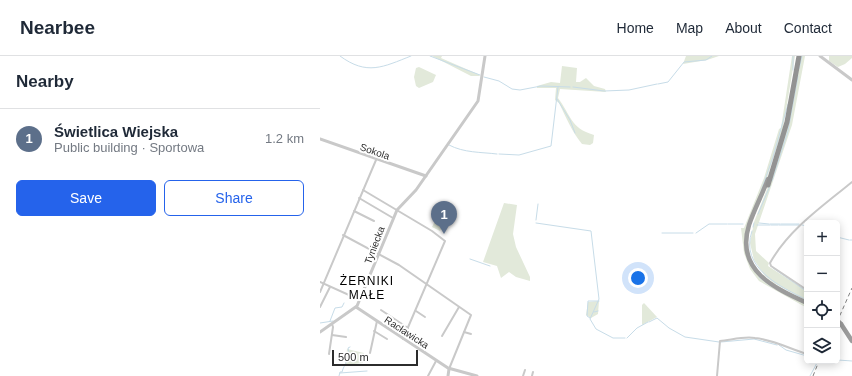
<!DOCTYPE html>
<html lang="en">
<head>
<meta charset="utf-8">
<style>
	body { margin:0; font-family:Helvetica,sans-serif; background:#f6f6f7; color:#1f2937 }
	.controls { position:absolute; right:12px; bottom:12px; display:grid; overflow:hidden; border-radius:6px; box-shadow:0 2px 10px #0003 }
	.controls button { width:36px; height:36px; display:grid; place-items:center; padding:0; border:0; border-bottom:1px solid #e0e1e3; background:#fff; color:#1f2937; font:20px sans-serif }
	.scale { position:absolute; left:12px; bottom:10px; width:86px; box-sizing:border-box; padding-left:4px; border:2px solid #2c2c2c; border-top:0; font-size:11px; line-height:14px; white-space:nowrap; color:#2c2c2c; -webkit-text-stroke:3px #fff; paint-order:stroke }
	.you { position:absolute; left:318px; top:222px; width:14px; height:14px; margin:-10px; border:3px solid #fff; border-radius:50%; background:#1a73e8; box-shadow:0 0 0 6px #1a73e833 }
	.badge { display:grid; place-items:center; width:26px; height:26px; border-radius:50%; background:#2563eb; color:#fff; font-size:13px; font-weight:700 }
	.pin { position:absolute; translate:-50% -33px; filter:drop-shadow(0 1px 2px #0008) }
	.pin::after { content:''; position:absolute; top:21px; width:14px; height:12px; background:inherit; clip-path:polygon(0 0,100% 0,50% 100%) }
	.list { margin:0; padding:0; list-style:none }
	h2 { display:flex; justify-content:space-between; align-items:center; height:52px; margin:0; padding:0 16px; font-size:17px }
	h2 small { font-size:13px; font-weight:400; color:#747a83 }
	.list li { display:grid; grid-template-columns:26px 1fr auto; gap:12px; align-items:center; box-sizing:border-box; height:60px; padding:0 16px; border-top:1px solid #e0e1e3 }
	.list b { display:block; font-size:15px; white-space:nowrap }
	.list p { margin:0; font-size:13px; white-space:nowrap; color:#747a83 }
	.list em { font-size:13px; font-style:normal; color:#747a83 }
	.actions { display:flex; gap:8px; padding:12px 16px }
	.actions a { flex:1; padding:9px 0; border:1px solid #2563eb; border-radius:6px; text-align:center; font-size:14px; color:#2563eb }
	.actions .main { background:#2563eb; color:#fff }
	.icon { flex:none; width:22px; height:22px; fill:none; stroke:currentColor; stroke-width:2; stroke-linecap:round; stroke-linejoin:round }
	.map { position:relative; flex:none; width:532px; height:320px; overflow:hidden }
	header { display:flex; align-items:center; gap:24px; box-sizing:border-box; height:56px; padding:0 20px; background:#fff; border-bottom:1px solid #e0e1e3 }
	header strong { font-size:19px }
	nav { display:flex; gap:22px; margin-inline-start:auto; font-size:14px }
	main { display:flex }
	aside { flex:1; background:#fff }
	.map>svg:first-child { display:block }
</style>
</head>
<body>
<header>
<strong>Nearbee</strong>
<nav><a>Home</a><a>Map</a><a>About</a><a>Contact</a></nav>
</header>
<main>
<aside>
<h2>Nearby<small></small></h2>
<ul class="list">
<li><span class="badge" style="background:#5c6f8a">1</span><div><b>Świetlica Wiejska</b><p>Public building · Sportowa</p></div><em>1.2 km</em></li>
</ul>
<div class="actions"><a class="main">Save</a><a>Share</a></div>
</aside>
<div class="map">
<svg width="532" height="320" viewBox="0 0 532 320">
	<rect width="100%" height="100%" fill="#fff"/>
	<g fill="#e2e9da">
		<polygon points="112,0 122,0 121,2 160,19 159,20 151,20"/>
		<polygon points="366,0 399,0 387,4 363,8"/>
		<polygon points="472,0 475,0 463,72 447,122 432,157 426,189 436,216 487,248 487,252 439,225 430,213 424,197 421,172 424,172 444,122 459,73 461,72"/>
		<polygon points="480,0 485,0 472,69 435,178 436,195 449,207 448,210 487,235 487,245 454,227 445,220 434,204 430,187 434,166 453,118"/>
		<polygon points="509,0 532,0 532,2 525,8 518,11 509,5"/>
		<path d="M242,10L257,12L256,26H260L266,22L274,30L285,33L286,36L240,33L238,42C251,59 250,72 274,79L273,87L270,89L262,88C252,76 246,61 239,47L235,44L236,32H217V30L231,26L240,27Z"/>
		<polygon points="99,11 116,19 113,26 99,32 96,30 94,21 96,12"/>
		<polygon points="184,147 197,149 193,178 196,191 210,221 210,225 196,221 189,216 181,222 177,210 163,206"/>
		<polygon points="118,159 125,164 120,175 112,171"/>
		<polygon points="279,245 278,258 271,262 266,259 268,246"/>
		<polygon points="324,247 337,261 322,269 322,249"/>
		<polygon points="27,293 44,297 43,307 25,309"/>
	</g>
	<g fill="none" stroke-linecap="round" stroke-linejoin="round">
		<g stroke="#c7dce8" stroke-width="1">
			<path d="M20,0C47,20 63,11 91,0"/>
			<polyline points="110,0 160,19"/>
			<polyline points="479,13 482,0"/>
			<polyline points="473,14 473,0"/>
			<polyline points="164,21 179,25 192,33 200,34 221,30 250,31"/>
			<polyline points="338,28 348,26 364,6 386,4 392,0"/>
			<polyline points="253,31 284,35 309,34 337,28"/>
			<polyline points="237,43 250,64 255,77"/>
			<path d="M129,89C144,97 161,96 177,98"/>
			<polyline points="179,98 199,99 231,90 238,31"/>
			<polyline points="452,125 468,75 478,20"/>
			<polyline points="441,135 453,101 468,48"/>
			<polyline points="438,158 450,130"/>
			<polyline points="216,164 218,148"/>
			<polyline points="216,167 271,175 279,243 270,263 276,273 293,282 305,282"/>
			<polyline points="439,167 449,168"/>
			<polyline points="408,168 423,168"/>
			<polyline points="450,168 460,168"/>
			<polyline points="461,168 479,168"/>
			<polyline points="437,169 450,169"/>
			<polyline points="451,169 458,169"/>
			<polyline points="459,169 479,169"/>
			<polyline points="482,169 487,170"/>
			<polyline points="433,171 434,167"/>
			<path d="M432,175C419,212 461,231 487,244"/>
			<polyline points="342,177 373,177"/>
			<polyline points="376,177 389,168 407,168"/>
			<polyline points="517,181 529,184"/>
			<polyline points="530,184 532,184"/>
			<polyline points="150,203 170,210"/>
			<polyline points="453,212 486,235"/>
			<polyline points="439,221 452,231"/>
			<polyline points="274,256 278,255"/>
			<polyline points="270,262 267,260 268,245 279,245"/>
			<polyline points="10,265 15,252 22,251 24,247"/>
			<polyline points="329,266 337,262 349,272 365,281 399,286"/>
			<polyline points="0,267 13,265"/>
			<polyline points="307,282 317,272 328,266"/>
			<polyline points="401,286 434,283 457,289"/>
			<polyline points="459,289 466,294 487,300"/>
			<polyline points="517,299 518,304 532,305"/>
			<polyline points="20,317 47,315"/>
			<path d="M19,320L20,316H22C24,308 31,302 28,292L30,291"/>
			<polyline points="490,320 498,305"/>
		</g>
		<g stroke="#c9c9c9" stroke-width="2">
			<polyline points="43,134 112,175 125,185 83,283"/>
			<polyline points="39,142 73,162"/>
			<polyline points="34,155 54,165"/>
			<polyline points="23,179 79,209 151,259 129,313"/>
			<polyline points="0,226 40,244"/>
			<path d="M487,234L451,210L450,207C469,173 503,150 532,126"/>
			<polyline points="0,236 56,104"/>
			<polyline points="0,251 10,231"/>
			<polyline points="61,254 88,272"/>
			<polyline points="96,255 105,261"/>
			<polyline points="517,255 517,261"/>
			<polyline points="54,275 67,283"/>
			<polyline points="144,276 151,278"/>
			<polyline points="79,277 84,269"/>
			<polyline points="12,279 26,281"/>
			<polyline points="122,280 139,251"/>
			<polyline points="50,297 57,265"/>
			<polyline points="9,298 13,271 12,268"/>
			<polyline points="108,320 116,305"/>
			<polyline points="203,320 205,314"/>
			<polyline points="212,320 213,316"/>
			<path d="M397,320L400,285C411,284 424,280 435,282C454,284 470,293 487,298"/>
		</g>
		<g stroke="#c9c9c9" stroke-width="3">
			<polyline points="500,0 532,24"/>
			<polyline points="0,83 106,120"/>
			<polyline points="36,251 128,312 157,320"/>
			<polyline points="0,276 37,250 77,154 96,134 158,45 165,0"/>
			<polyline points="128,320 129,313"/>
		</g>
		<g stroke="#9c9c9c" stroke-width="4.5">
			<path d="M448,123C442,139 434,154 429,169C415,214 454,232 487,247"/>
			<polyline points="521,268 532,285"/>
		</g>
		<polyline stroke="#939393" stroke-width="5" points="448,129 467,66 479,0"/>
		<g stroke="#818181" stroke-width="1" stroke-dasharray="4 3" stroke-linecap="butt">
			<polyline points="517,266 532,232"/>
			<polyline points="493,320 499,305"/>
		</g>
		<polyline stroke="#9c9c9c" stroke-width="4.5" points="517,264 521,268"/>
	</g>
	<g text-anchor="middle" stroke-width="4" stroke-linejoin="round" paint-order="stroke">
		<g font-size="10" fill="#2c2c2c" stroke="#fff">
			<text transform="translate(55 95) rotate(19)" y="4">Sokola</text>
			<text transform="translate(54 189) rotate(-69)" y="4">Tyniecka</text>
			<text transform="translate(87 276) rotate(33)" y="4">Racławicka</text>
		</g>
		<g font-size="12" letter-spacing="1" fill="#000" stroke="#fff">
			<text x="47" y="229">ŻERNIKI<tspan x="47" dy="14">MAŁE</tspan></text>
		</g>
	</g>
</svg>
<div class="controls">
<button>+</button>
<button>−</button>
<button><svg class="icon" aria-label="locate" viewBox="0 0 24 24"><circle cx="12" cy="12" r="6"/><path d="M12 2v4M12 18v4M2 12h4M18 12h4"/></svg></button>
<button><svg class="icon" aria-label="layers" viewBox="0 0 24 24"><path d="M12 4l9 5-9 5-9-5zM3 14l9 5 9-5"/></svg></button>
</div>
<div class="scale">500 m</div>
<div class="you"></div>
<div class="pin badge" style="left:124px;top:178px;background:#5c6f8a">1</div>
</div>
</main>
</body>
</html>
